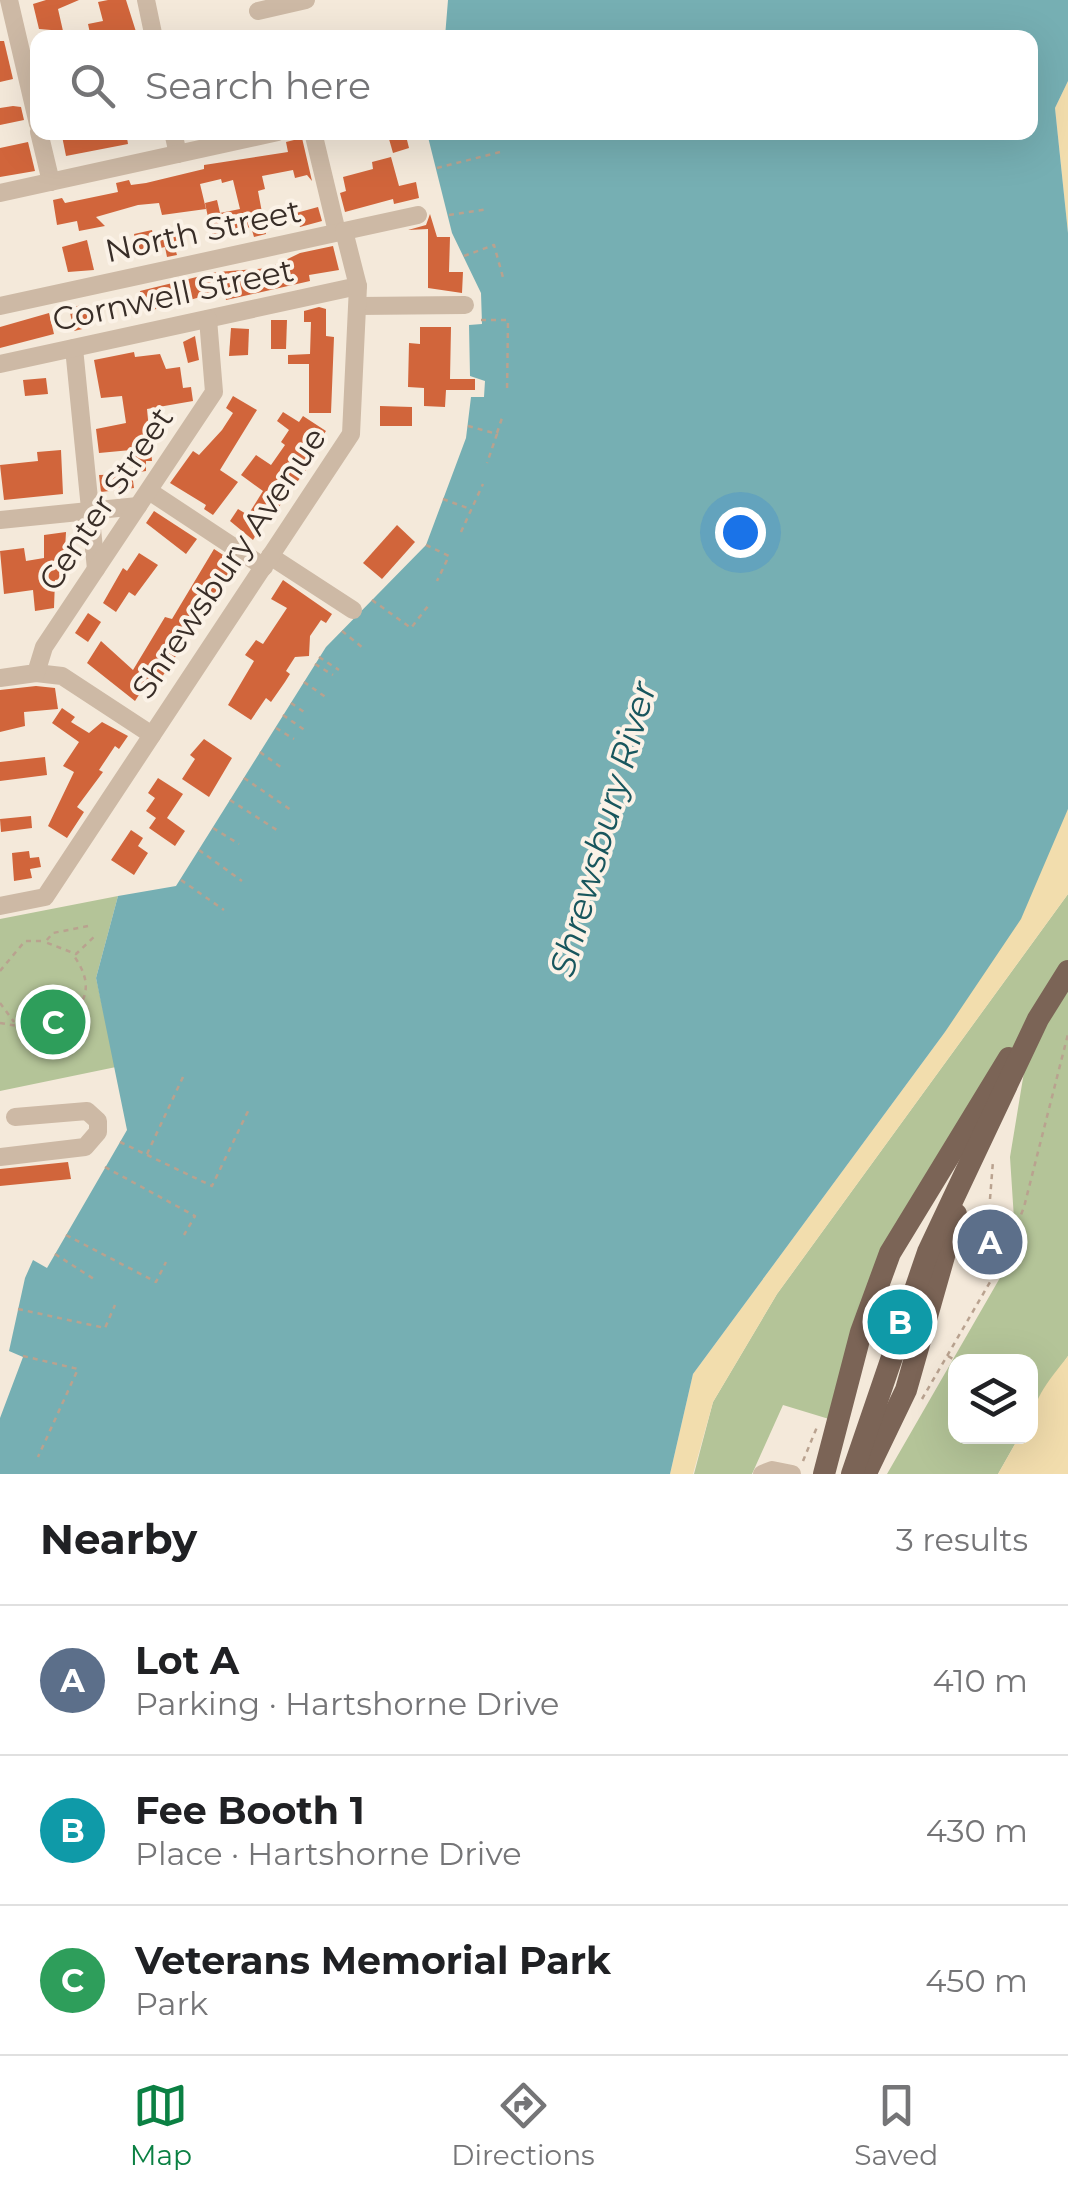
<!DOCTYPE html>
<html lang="en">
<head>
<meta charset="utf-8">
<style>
	body { margin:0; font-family:Montserrat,sans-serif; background:#f2f2f2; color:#202124 }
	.controls { position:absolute; right:30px; bottom:30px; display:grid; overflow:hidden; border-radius:20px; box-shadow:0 10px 40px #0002 }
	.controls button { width:90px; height:90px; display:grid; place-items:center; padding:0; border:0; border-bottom:2px solid #e0e0e0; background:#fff; color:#202124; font:50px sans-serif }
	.you { position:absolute; left:740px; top:532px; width:35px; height:35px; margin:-25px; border:8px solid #fff; border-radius:50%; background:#1a73e8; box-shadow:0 0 0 15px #1a73e833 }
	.badge { display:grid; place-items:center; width:65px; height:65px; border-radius:50%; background:#0b8043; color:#fff; font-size:32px; font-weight:700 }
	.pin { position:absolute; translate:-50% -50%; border:5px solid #fff; box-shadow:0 2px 10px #0006 }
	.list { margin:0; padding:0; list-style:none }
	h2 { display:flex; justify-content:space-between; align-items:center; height:130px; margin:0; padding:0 40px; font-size:42px }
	h2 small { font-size:32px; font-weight:400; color:#757577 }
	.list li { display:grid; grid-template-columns:65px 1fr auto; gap:30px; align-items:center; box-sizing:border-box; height:150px; padding:0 40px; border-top:2px solid #e0e0e0 }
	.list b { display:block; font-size:38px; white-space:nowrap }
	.list p { margin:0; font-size:32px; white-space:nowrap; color:#757577 }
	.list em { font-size:32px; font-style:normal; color:#757577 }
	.icon { flex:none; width:55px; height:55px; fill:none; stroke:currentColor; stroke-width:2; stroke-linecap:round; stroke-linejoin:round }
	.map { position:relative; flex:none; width:1068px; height:1474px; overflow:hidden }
	.search { position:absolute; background:#fff; box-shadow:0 10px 40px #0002; left:30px; right:30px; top:30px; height:110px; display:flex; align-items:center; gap:25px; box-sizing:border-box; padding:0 35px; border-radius:20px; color:#757577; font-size:38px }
	.sheet { height:580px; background:#fff }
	nav { display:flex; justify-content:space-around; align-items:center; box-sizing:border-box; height:140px; border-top:2px solid #e0e0e0; background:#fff; font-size:28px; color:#757577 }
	nav a { display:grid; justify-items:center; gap:5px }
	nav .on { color:#0b8043 }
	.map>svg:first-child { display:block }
</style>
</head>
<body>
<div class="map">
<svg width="1068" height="1474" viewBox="0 0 1068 1474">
	<rect width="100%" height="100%" fill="#f4e9da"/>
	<g fill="#b4c498">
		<polygon points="1068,894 1068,1356 1031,1411 1030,1362 956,1362 956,1436 1019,1437 998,1474 887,1474 1016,1250 1010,1157 1025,1066 891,1237 829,1419 783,1405 752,1474 694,1474 713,1402 777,1294"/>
		<polygon points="118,896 96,978 116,1067 0,1091 0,919"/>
	</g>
	<g fill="#f2ddad">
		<polygon points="1068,81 1068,233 1055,108"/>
		<polygon points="1068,809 1068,894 777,1294 713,1402 693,1474 670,1474 693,1374 945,1032"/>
		<path d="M1068,1356V1474H998L1019,1437L1030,1436C1030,1401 1047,1383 1068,1356Z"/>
	</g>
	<polygon fill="#76afb3" points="448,0 1068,0 1068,81 1055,108 1068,233 1068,809 1021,919 945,1032 693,1374 670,1474 0,1474 0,1418 23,1357 9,1351 25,1278 33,1260 47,1268 127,1130 96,978 118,896 176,886 326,647 426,545 466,438 471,397 484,397 485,381 470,376 469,325 482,324 481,293 452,233 427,133 1030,132 1030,38 445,37"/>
	<g fill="#d1653b">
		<polygon points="46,0 79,0 58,9 63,31 39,29 33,4"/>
		<polygon points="108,0 126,0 138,38 91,38 88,24 103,21 98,2"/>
		<polygon points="0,41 4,41 13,79 0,82"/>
		<polygon points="13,106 21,107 24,120 0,125 0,108"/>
		<polygon points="78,132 126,132 128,144 66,156 62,136"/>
		<polygon points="387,132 405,132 409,148 393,153"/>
		<polygon points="302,138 312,181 307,175 295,178 293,170 262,176 265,189 258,191 266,234 254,237 251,227 212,236 205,203 217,200 220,213 240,209 233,180 222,183 221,179 200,184 206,209 162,215 159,203 138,205 96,217 105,226 79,231 77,221 57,225 53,200 62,198 65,203 118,192 116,183 129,180 131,185 146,183 204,169 204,165 288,152 286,142"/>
		<polygon points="28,142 35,171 0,177 0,148"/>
		<polygon points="391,157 399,186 416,182 419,198 394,204 393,199 345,212 340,193 346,191 343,177 373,169 372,162"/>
		<polygon points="318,207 322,221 300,227 296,213"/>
		<polygon points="430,214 437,237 450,237 449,272 463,272 462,293 428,288 428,229 408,230 426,225"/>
		<polygon points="152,230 154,240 180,234 183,243 174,245 177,255 167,257 165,247 139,253 134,234"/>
		<polygon points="87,240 94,270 68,272 62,247"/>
		<polygon points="333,246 339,270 309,275 310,281 226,300 225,294 208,295 145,312 140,291 217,272 269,268 300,253"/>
		<polygon points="86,304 91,327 74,331 69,308"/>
		<polygon points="319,307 326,309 326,336 334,337 331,413 309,413 309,364 288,364 288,355 310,354 311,322 304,322 304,311"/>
		<polygon points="49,313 54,334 0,348 0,327"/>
		<polygon points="271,320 287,320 286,349 271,349"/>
		<polygon points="420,327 451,327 450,379 475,379 475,390 446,390 445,407 424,406 424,388 408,387 409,343 420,344"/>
		<polygon points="231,328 249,329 248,355 229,356"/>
		<polygon points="195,336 199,360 188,363 183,342"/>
		<polygon points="134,352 135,357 160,354 166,369 180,367 183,388 191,387 193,401 147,409 152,461 146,461 146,471 133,473 131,450 99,453 96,429 126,423 122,396 101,398 94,360"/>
		<polygon points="46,378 48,394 25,396 23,380"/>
		<polygon points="233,396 257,410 220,470 238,482 213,515 204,509 206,505 170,483 193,451 199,455 222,430 233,413 226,408"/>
		<polygon points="380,406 412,407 412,426 380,426"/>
		<polygon points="283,412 299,422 303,416 326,431 300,466 306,470 267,523 253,515 257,533 253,540 230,521 238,509 248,515 263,491 241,475 256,455 271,465 285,445 281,442 289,430 277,421"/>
		<polygon points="61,450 63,494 4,500 0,465 38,461 37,452"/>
		<polygon points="132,474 134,488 101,492 99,475"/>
		<polygon points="154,511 197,539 186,554 146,523"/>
		<polygon points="397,525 415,542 382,579 363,563"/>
		<polygon points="66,532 64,567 62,579 55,580 54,608 35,611 33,590 4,594 0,551 24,548 26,561 44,558 44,535"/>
		<polygon points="214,549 237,564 154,689 146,684 135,701 87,663 101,641 133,670 165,617 172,619"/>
		<polygon points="139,553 158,565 135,596 129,592 116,612 103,603 123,568 127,571"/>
		<polygon points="283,580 332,614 326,623 321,620 310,636 309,656 295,657 286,671 290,674 285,682 271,702 266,698 251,720 228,705 254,661 245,655 256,640 263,644 287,608 271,599"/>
		<polygon points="88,613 101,622 88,642 75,633"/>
		<polygon points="36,686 55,688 58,709 24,712 25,726 0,732 0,690"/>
		<polygon points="62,708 75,717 71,722 89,733 102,722 128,736 119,749 115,746 99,770 103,772 77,807 84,812 67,838 48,826 74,772 63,766 79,742 52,723"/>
		<polygon points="204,739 232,758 209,797 182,779 195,759 190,755"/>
		<polygon points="45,757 47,775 0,781 0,762"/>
		<polygon points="158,778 183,794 167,818 185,831 175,846 149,828 156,818 146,811 155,798 148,793"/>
		<polygon points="31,816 32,828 1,832 0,819"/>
		<polygon points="131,830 143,838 138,846 148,853 134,875 111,860"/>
		<polygon points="29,851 30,858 39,857 41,867 30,869 32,878 14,881 12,853"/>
		<polygon points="68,1162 71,1179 0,1186 0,1169"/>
	</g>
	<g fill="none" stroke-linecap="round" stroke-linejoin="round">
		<g stroke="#b9a28f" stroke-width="2.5" stroke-dasharray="5 5" stroke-linecap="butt">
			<polyline points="437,168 504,151"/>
			<polyline points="449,215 488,209"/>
			<polyline points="464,256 494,245 504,281"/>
			<polyline points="481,320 508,320 507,393"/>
			<polyline points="468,426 497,434 487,463"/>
			<polyline points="497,433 503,415"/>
			<polyline points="443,499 470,509"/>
			<polyline points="461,532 483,484"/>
			<polyline points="426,545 449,556 437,581"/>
			<polyline points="372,600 411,628 428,606"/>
			<polyline points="342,631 363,648"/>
			<polyline points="319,657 339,670"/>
			<polyline points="315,664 333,675"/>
			<polyline points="304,682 327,698"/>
			<polyline points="291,703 307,714"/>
			<polyline points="283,715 306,731"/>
			<polyline points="276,728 294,739"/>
			<polyline points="260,752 282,768"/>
			<polyline points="244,778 291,810"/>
			<polyline points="230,800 280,832"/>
			<polyline points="213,828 239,844"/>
			<polyline points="199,850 242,881"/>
			<polyline points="181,880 224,910"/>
			<polyline points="88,926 53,933 45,942 76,954 96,935"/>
			<polyline points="0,971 25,941 44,941"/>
			<polyline points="0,1003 14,1022"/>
			<polyline points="0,1023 41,1030 52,1027 63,1034"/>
			<path d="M56,1029C82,1009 98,990 74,956"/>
			<polyline points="120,1142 212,1186 249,1109"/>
			<polyline points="147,1154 183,1077"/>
			<polyline points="105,1167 195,1216 184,1235"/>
			<polyline points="990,1199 993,1161"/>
			<polyline points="66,1235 156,1282 166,1262"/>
			<polyline points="55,1254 97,1281"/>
			<polyline points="18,1309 105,1328 115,1305"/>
			<polyline points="23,1356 78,1369 38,1457"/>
			<polyline points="948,1356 958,1362"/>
			<polyline points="922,1399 1004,1258 1024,1207 1068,1034"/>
			<polyline points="1030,1404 1033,1406"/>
			<polyline points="803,1461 817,1427"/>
		</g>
		<g stroke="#cdb9a5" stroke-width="18">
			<polyline points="9,0 38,124"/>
			<polyline points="146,0 154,38"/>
			<polyline points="258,11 306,0"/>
			<polyline points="39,132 51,182"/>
			<polyline points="173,132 178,154"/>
			<polyline points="313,132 337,232"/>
			<polyline points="0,193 278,132"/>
			<polyline points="0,306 418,215"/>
			<polyline points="358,306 465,305"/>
			<polyline points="74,348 96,569"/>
			<polyline points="0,364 358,286"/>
			<polyline points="149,491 264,567"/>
			<polyline points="0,520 138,506"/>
			<polyline points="270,556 353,610"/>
			<polyline points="36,673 62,676 152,735"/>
			<polyline points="0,678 36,673 44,647 214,392 208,319"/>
			<polyline points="0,906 45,897 351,434 358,286 344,231"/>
			<polyline points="0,1157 85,1147 98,1132 98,1121 87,1111 15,1117"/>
			<polyline points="762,1474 772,1470 792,1474"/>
		</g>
		<g stroke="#7b6456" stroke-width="22">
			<polyline points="867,1471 906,1390 956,1214"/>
			<polyline points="824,1474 861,1332 890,1253 1009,1058"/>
			<polyline points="852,1474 928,1252 1038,1019 1068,971"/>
		</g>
	</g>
	<g text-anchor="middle" stroke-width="8" stroke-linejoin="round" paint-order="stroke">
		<g font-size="32" fill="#382d27" stroke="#fbf2e7">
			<text transform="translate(203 231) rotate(-12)" y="11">North Street</text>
			<text transform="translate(173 295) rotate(-12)" y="11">Cornwell Street</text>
			<text transform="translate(106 499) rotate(-56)" y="11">Center Street</text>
			<text transform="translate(229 563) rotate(-56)" y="11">Shrewsbury Avenue</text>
		</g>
		<g font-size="35" font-style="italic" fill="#18565d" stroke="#fbf2e7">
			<text transform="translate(603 829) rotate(-74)" y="12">Shrewsbury River</text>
		</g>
	</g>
</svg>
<div class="controls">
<button><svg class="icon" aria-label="layers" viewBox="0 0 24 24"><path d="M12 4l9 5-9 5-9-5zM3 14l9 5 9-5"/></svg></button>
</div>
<div class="you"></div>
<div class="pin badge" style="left:990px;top:1242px;background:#5c6f8a">A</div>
<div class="pin badge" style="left:900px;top:1322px;background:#0f9aa8">B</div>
<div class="pin badge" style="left:53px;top:1022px;background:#2e9e5b">C</div>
<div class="search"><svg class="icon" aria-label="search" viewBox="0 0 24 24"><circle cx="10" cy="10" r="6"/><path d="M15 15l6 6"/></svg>Search here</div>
</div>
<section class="sheet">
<h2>Nearby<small>3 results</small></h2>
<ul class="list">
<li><span class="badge" style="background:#5c6f8a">A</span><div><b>Lot A</b><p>Parking · Hartshorne Drive</p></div><em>410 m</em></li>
<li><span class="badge" style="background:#0f9aa8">B</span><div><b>Fee Booth 1</b><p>Place · Hartshorne Drive</p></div><em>430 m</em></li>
<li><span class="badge" style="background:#2e9e5b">C</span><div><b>Veterans Memorial Park</b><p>Park</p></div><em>450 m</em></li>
</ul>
</section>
<nav>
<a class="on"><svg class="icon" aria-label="map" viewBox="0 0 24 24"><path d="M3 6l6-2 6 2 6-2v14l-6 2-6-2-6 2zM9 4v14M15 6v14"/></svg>Map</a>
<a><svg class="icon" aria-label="directions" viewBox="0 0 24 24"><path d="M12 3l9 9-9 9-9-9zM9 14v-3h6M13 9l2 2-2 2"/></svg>Directions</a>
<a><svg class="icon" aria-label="saved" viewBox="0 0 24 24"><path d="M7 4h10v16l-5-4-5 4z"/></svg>Saved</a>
</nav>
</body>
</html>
